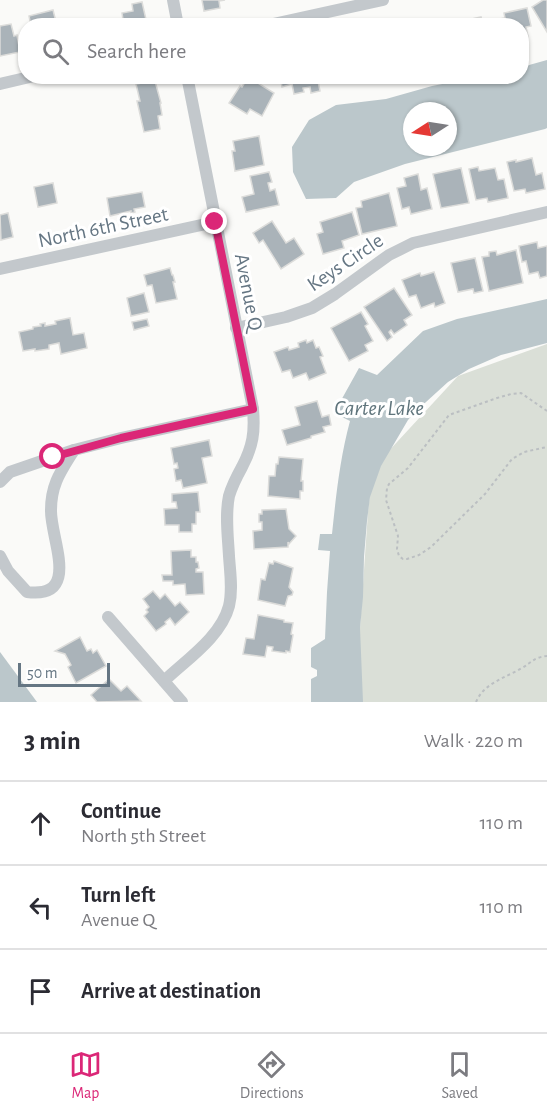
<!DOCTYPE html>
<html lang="en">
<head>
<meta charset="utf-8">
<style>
	body { margin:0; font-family:"Alegreya Sans",sans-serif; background:#f2f2f3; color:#2b2b33 }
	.compass { position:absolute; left:403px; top:102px; width:54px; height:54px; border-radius:50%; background:#fff; box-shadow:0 2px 4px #0004; rotate:258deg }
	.scale { position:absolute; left:18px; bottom:15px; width:92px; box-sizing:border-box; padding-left:6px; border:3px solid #657683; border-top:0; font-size:16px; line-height:21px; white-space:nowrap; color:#657683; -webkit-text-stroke:4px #fff; paint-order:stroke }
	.stop { position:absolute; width:18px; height:18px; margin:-14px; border:4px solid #db2777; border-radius:50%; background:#fff }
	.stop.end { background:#db2777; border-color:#fff; box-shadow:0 2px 6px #0008 }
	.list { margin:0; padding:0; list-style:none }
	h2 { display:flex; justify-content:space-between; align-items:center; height:78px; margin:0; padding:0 24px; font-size:26px }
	h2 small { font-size:20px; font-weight:400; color:#7c7c81 }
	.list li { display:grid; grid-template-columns:39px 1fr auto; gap:18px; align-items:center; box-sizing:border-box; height:84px; padding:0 24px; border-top:2px solid #e1e1e2 }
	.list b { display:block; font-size:22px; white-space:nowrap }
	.list p { margin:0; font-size:20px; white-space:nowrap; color:#7c7c81 }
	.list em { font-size:20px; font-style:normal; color:#7c7c81 }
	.icon { flex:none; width:33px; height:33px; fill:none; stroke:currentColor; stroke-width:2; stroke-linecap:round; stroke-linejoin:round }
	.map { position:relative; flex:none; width:547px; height:702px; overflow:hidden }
	.search { position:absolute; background:#fff; box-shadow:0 2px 4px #0004; left:18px; right:18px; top:18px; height:66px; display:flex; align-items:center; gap:15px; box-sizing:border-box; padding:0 21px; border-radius:24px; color:#7c7c81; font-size:22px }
	.sheet { height:330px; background:#fff }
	nav { display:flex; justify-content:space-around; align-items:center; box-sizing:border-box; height:84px; border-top:2px solid #e1e1e2; background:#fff; font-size:16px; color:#7c7c81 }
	nav a { display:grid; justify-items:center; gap:3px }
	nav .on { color:#db2777 }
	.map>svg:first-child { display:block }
</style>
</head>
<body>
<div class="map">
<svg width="547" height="702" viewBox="0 0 547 702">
	<rect width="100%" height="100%" fill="#fafaf8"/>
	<polygon fill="#dadfd7" points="547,344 547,702 339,702 360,628 368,512 373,468 458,376"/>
	<g fill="#bbc7cb" fill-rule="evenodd">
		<path d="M547,60V128L545,129L405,164L354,182L336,198L306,199L293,172L292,147L309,120L336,105L386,99L432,86L478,77L522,76V67ZM412,111H448V147H412Z"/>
		<path d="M547,299V343L501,355L469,369L448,382L415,412L408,420L381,466L370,497L367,521L364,557L363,597L360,628L363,702H311V679L317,676V670L311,667V648L325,639L327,592L330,551L318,550L320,534H332C336,496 340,458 350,421L334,413L359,368L377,375L423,331L457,319Z"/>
		<polygon points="0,652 37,702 0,702"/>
	</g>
	<g fill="#aab3b9" stroke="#dcdcda" stroke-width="1.5">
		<polygon points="202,0 225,0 219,1 220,8 204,11"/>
		<polygon points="543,0 547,0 547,32 532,7"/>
		<polygon points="142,2 147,24 140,26 124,26 122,13 133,11 132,4"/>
		<polygon points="527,8 531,26 526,27 528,37 522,38 522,26 490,26 489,21 505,18 504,13"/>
		<polygon points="53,10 56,22 63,20 64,26 31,26 29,16"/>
		<polygon points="481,17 483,26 450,26 449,24"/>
		<polygon points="11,24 14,36 17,35 20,52 0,56 0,26"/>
		<polygon points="280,76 317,76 320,91 311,93 310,87 303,88 304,92 294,94 292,84 282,87"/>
		<polygon points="248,77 274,93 262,116 250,109 247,114 229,103 240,86 242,87"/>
		<polygon points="155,81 161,103 160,103 162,115 158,116 160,129 144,132 137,101 140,101 136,84"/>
		<polygon points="259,136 264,165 235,171 232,151 235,151 233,141"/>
		<polygon points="532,158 536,175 542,173 545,189 526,193 525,189 514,191 507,162 516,160 516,162"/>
		<polygon points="478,167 479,171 495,168 498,180 504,179 508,198 488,202 487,198 476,200 469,169"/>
		<polygon points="461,168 469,203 441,208 433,174"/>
		<polygon points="269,172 272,182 268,183 270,191 275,189 279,205 246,212 242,197 254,194 250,176"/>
		<polygon points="418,174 421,190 427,188 432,209 411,214 409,207 402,209 397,188 406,186 404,178"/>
		<polygon points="53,183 57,203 38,207 34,187"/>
		<polygon points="142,192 145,207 134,209 135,212 131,213 131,211 110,216 107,198"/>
		<polygon points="389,193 397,226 362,234 356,208 362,207 361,201"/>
		<polygon points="352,212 359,235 342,241 344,248 323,254 317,234 323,232 320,222"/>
		<polygon points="8,213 13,237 1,240 0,215"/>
		<polygon points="272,221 286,243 294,238 304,254 281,269 263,240 259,243 253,233"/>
		<polygon points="537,242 538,248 547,246 547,276 540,278 538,272 529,274 526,261 522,262 519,246"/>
		<polygon points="516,250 523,283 489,291 482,257 489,256 489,252 496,251 497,255"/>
		<polygon points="475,258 483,291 474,293 473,289 458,292 451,263"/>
		<polygon points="170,268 172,275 173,275 175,282 173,282 177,299 156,303 152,285 147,286 144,275"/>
		<polygon points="434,272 445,303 435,307 434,303 421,308 416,295 409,297 402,280 420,273 421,276"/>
		<polygon points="394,288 412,315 404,320 407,325 394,334 391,330 389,332 392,337 387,341 364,307"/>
		<polygon points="144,293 149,312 131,316 127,298"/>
		<polygon points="361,312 368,324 365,326 373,341 365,345 368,351 349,361 331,328"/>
		<polygon points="70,318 73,335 84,333 87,348 61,354 59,343 49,345 49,349 35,351 35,349 23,351 19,332 33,329 33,327 41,326 40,324 45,323 45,326 56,324 55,321"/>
		<polygon points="147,319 149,326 134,330 132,322"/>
		<polygon points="306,340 307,343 313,340 316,348 319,347 323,356 320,357 326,373 309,380 306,373 293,378 290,370 282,372 274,352 288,347 289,350 299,347 298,343"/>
		<polygon points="317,401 322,417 329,415 331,425 323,427 325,432 311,436 311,438 287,445 282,430 300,425 295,407"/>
		<polygon points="209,440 212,456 202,458 207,483 183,488 181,480 176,481 174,469 178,468 177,463 174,464 171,448"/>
		<polygon points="279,457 303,459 301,481 303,481 303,491 300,491 300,499 268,496 269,476 275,476 276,464 278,464"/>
		<polygon points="198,492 200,512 196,512 196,524 192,524 192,532 179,532 179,525 165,525 164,509 177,508 176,502 172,502 172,494"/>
		<polygon points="286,509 289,529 296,536 289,544 288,542 288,547 254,549 253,531 262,530 262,522 259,522 259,514 262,514 262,510"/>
		<polygon points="191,550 191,557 196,557 196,562 198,562 199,568 196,569 196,572 203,572 204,594 186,595 185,584 173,585 173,581 163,581 162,575 172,575 171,551"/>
		<polygon points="274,561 293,568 289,587 293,592 292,595 288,596 285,606 258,600 261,579 265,580 269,563 273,564"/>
		<polygon points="153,591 160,599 165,594 175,606 180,602 189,612 175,625 170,618 165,622 166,624 156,631 144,616 148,612 146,610 149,607 143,599"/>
		<polygon points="258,615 284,620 284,622 293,623 291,634 293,635 290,652 286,651 286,653 272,651 273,647 267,646 265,657 243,654 246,638 254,639"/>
		<polygon points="80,637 87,651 91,649 93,653 97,650 106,666 76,683 68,667 71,665 65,654 55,651"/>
		<polygon points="109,679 121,691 127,686 141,701 97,702 91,695"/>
	</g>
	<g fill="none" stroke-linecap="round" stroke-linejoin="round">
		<g stroke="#bbbfc2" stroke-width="2" stroke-dasharray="3 3" stroke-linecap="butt">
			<polyline points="547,411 521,393 511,394 497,398 449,415 408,468 389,484 387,488 386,500 398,536 397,549 399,556 403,559 407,559 419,555 431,547 485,494 512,459 524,452 547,447"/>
			<path d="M476,702C484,683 505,678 522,668C531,663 534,657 547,656"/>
		</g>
		<g stroke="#c3c8cc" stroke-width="12">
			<polyline points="173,0 178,26"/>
			<polyline points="264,26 383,0"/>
			<polyline points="0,84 34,76"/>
			<polyline points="0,269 215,222"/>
			<polyline points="236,328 286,317 312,308 335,294 389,255 413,243 547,212"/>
			<polyline points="0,482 10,472 74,450 121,438 253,409"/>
			<path d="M0,556L8,571L27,592C82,599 50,538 51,510C51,484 61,471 74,450"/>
			<polyline points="108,617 182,702"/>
			<path d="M164,681C186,660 221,637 229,606C233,590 230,572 229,556C228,537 225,515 229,496C232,486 237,476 242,467C253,446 255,432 253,409L187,76"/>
		</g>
	</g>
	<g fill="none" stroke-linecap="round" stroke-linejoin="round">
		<polyline stroke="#db2777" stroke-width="8" points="53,457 121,438 253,409 215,222"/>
	</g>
	<g text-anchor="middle" stroke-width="6" stroke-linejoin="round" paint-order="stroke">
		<g font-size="21" fill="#657683" stroke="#fff">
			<text transform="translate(103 227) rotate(-12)" y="7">North 6th Street</text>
			<text transform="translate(345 262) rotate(-34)" y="7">Keys Circle</text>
			<text transform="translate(249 292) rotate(79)" y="7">Avenue Q</text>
		</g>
		<g font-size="22" font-style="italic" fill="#60757c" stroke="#fff">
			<text x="379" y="415">Carter Lake</text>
		</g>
	</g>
</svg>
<svg class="compass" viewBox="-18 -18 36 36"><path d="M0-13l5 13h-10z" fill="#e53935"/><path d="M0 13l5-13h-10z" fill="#7c7c81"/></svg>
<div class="scale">50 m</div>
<div class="stop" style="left:53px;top:457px"></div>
<div class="stop end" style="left:215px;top:222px"></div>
<div class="search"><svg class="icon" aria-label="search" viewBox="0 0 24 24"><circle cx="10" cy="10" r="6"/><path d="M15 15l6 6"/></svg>Search here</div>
</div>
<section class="sheet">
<h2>3 min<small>Walk · 220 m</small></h2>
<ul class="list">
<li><svg class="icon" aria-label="ahead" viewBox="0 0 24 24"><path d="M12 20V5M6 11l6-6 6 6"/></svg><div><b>Continue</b><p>North 5th Street</p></div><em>110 m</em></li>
<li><svg class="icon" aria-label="left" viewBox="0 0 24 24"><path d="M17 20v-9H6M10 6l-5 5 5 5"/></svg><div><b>Turn left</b><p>Avenue Q</p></div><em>110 m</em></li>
<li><svg class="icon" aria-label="arrive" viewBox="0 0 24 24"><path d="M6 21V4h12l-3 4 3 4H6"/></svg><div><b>Arrive at destination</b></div></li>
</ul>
</section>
<nav>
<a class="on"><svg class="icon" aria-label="map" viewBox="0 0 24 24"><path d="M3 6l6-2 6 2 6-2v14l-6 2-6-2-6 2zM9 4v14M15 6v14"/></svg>Map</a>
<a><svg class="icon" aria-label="directions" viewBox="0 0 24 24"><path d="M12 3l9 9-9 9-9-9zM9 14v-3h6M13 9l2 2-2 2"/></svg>Directions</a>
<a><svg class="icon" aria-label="saved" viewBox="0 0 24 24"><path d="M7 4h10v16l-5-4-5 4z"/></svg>Saved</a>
</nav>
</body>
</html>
